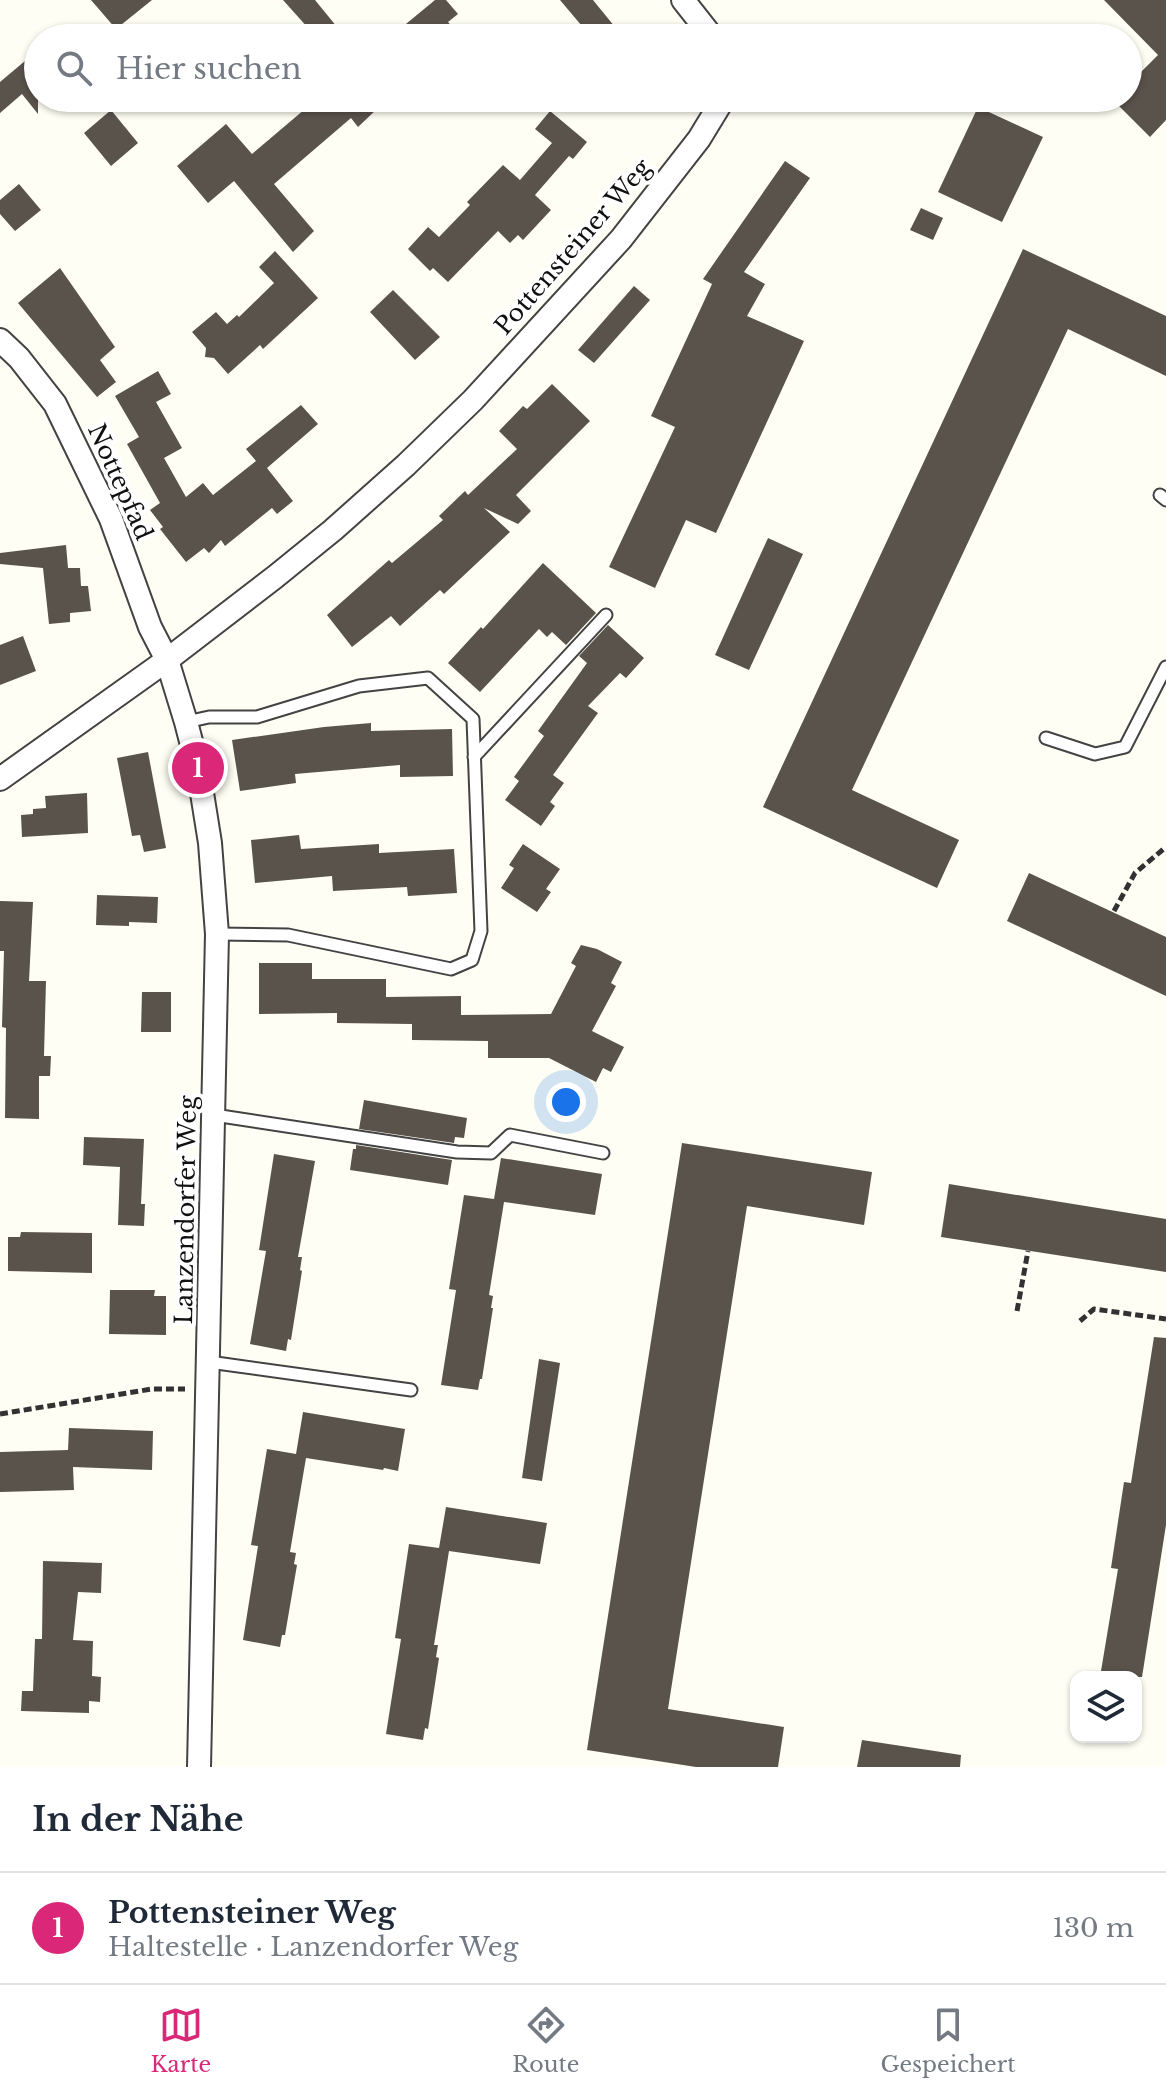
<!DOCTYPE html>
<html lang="de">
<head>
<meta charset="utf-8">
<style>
	body { margin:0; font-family:"Libre Baskerville",serif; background:#f6f6f7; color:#1f2937 }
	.controls { position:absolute; right:24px; bottom:24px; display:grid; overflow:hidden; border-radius:16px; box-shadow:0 2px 6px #0004 }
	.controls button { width:72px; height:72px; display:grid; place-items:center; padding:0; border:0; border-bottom:2px solid #e0e1e3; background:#fff; color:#1f2937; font:40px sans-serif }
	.you { position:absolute; left:566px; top:1102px; width:28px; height:28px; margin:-20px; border:6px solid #fff; border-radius:50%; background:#1a73e8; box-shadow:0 0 0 12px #1a73e833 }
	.badge { display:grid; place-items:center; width:52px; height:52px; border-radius:50%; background:#db2777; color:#fff; font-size:26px; font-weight:700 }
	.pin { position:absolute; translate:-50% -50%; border:4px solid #fff; box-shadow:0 2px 8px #0006 }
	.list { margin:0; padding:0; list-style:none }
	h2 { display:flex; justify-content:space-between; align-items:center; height:104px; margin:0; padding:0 32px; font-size:34px }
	h2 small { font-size:26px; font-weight:400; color:#747a83 }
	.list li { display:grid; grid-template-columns:52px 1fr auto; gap:24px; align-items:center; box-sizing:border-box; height:112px; padding:0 32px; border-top:2px solid #e0e1e3 }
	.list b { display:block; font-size:30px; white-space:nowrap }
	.list p { margin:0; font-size:26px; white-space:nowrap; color:#747a83 }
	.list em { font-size:26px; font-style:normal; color:#747a83 }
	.icon { flex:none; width:44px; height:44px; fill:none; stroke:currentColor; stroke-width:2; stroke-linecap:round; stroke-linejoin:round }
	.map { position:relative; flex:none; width:1166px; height:1767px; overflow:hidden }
	.search { position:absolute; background:#fff; box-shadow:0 2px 6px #0004; left:24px; right:24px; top:24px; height:88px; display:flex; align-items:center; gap:20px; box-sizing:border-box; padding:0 28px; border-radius:44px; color:#747a83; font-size:30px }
	.sheet { height:216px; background:#fff }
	nav { display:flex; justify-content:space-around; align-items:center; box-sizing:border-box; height:112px; border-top:2px solid #e0e1e3; background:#fff; font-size:22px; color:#747a83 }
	nav a { display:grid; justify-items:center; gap:4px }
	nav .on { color:#db2777 }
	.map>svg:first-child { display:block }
</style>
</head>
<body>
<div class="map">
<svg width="1166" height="1767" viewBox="0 0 1166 1767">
	<rect width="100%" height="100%" fill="#fffef4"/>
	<g fill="#5a534c">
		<polygon points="91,0 152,0 116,29"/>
		<polygon points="283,0 315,0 346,38 317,38"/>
		<polygon points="435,0 446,0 458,14 448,22 462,38 389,38"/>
		<polygon points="560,0 593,0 624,38 592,38"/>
		<polygon points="1104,0 1166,0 1166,120 1150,137 1111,98 1128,98 1128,85 1158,55"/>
		<polygon points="38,50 38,114 22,94 0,113 0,82"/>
		<polygon points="318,98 374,98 370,101 377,109 358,127 351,118 274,184 314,231 293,252 234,181 208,203 177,166 226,124 252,154"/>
		<polygon points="978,107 1043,137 1002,222 938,192"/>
		<polygon points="111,110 138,143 111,166 84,133"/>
		<polygon points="550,111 587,142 573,159 569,156 535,195 551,210 523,240 518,235 510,243 498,231 448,282 433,268 430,271 408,249 428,227 439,237 470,205 467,202 503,165 520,180 552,143 535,129"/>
		<polygon points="785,161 810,178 744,272 765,284 747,316 804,341 716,533 686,520 655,588 609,567 675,427 651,416 712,284 703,279"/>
		<polygon points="19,184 41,210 15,231 0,214 0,200"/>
		<polygon points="921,208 943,218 933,240 910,230"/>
		<polygon points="1023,249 1166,316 1166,376 1068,329 852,790 959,840 937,888 763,807"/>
		<polygon points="275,251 318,298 263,349 260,345 228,374 214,358 205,357 206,348 192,332 216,312 227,324 237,315 239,317 274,283 259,267"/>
		<polygon points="60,268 115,347 100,360 116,382 97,397 18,303"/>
		<polygon points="634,286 650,300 594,363 578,350"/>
		<polygon points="393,290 440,337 415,360 370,312"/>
		<polygon points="158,371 171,394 156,402 182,448 164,458 186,497 203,483 213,495 256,461 246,449 301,405 318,424 267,468 293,501 277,514 272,508 225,546 221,540 209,553 204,548 186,562 160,529 163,527 150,510 160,503 127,444 139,437 115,396"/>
		<polygon points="552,384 590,421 516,495 531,511 518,524 484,508 510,532 444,594 440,590 400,626 391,616 352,647 327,615 389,560 392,563 443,520 439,516 465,491 468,495 517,449 499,431 523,406 527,409"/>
		<polygon points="768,538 803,554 749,670 715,655"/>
		<polygon points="66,545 68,568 80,568 81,586 88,586 91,611 70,613 70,622 49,624 43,568 0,564 0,553"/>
		<polygon points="543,563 596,613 566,645 552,632 547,637 539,629 480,692 448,663 481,627 483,629"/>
		<polygon points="608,625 644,658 626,678 620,673 588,706 598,713 553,775 564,783 550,802 555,806 541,826 505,800 519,781 514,777 544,736 538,731 587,663 579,656"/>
		<polygon points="23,636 36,671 0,685 0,645"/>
		<polygon points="371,723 371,731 452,729 453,776 400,777 400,765 295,774 296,783 240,791 232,740 324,727"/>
		<polygon points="148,752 166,848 144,852 140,835 132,836 117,758"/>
		<polygon points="87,793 88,833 22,837 21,815 33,814 33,809 46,808 45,796"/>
		<polygon points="299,835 301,849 379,844 379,853 454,849 457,893 408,896 407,887 333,891 332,876 255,883 251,840"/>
		<polygon points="523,844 560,869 546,889 551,892 537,912 501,888 514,868 509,865"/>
		<polygon points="1029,873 1166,937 1166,996 1007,921"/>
		<polygon points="97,895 158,897 157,923 129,922 129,926 96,925"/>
		<polygon points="0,901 33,902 29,981 46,981 44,1056 51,1056 50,1076 39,1076 39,1119 5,1118 6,1028 2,1027 4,951 0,951"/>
		<polygon points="581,945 597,949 622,962 611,983 616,986 592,1031 624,1047 611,1072 603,1068 596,1082 549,1058 488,1058 488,1041 412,1040 412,1024 337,1023 337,1013 259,1014 259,963 312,963 312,979 386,979 386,997 461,996 461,1015 551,1014 576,966 571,963"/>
		<polygon points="142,992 171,992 171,1032 141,1032"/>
		<polygon points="364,1100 467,1118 464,1138 455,1137 454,1143 359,1129"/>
		<polygon points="84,1137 144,1139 141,1204 145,1204 144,1226 118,1225 120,1167 83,1165"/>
		<polygon points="682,1143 872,1172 864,1225 747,1206 668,1709 784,1727 778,1767 696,1767 587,1750"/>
		<polygon points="356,1145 452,1160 448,1185 350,1170 353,1149 356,1149"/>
		<polygon points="274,1154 315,1161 298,1257 302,1257 300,1270 302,1271 291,1340 288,1339 286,1351 250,1344 266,1251 259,1250"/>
		<polygon points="501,1158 602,1174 595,1215 504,1202 489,1295 493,1296 491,1308 493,1308 482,1379 480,1379 478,1390 441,1385 456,1290 449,1289 464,1195 494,1199"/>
		<polygon points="949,1184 1166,1219 1166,1272 941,1237"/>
		<polygon points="21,1232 92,1233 92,1273 8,1271 8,1237 20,1237"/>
		<polygon points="110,1290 155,1290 154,1296 166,1296 166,1335 109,1334"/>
		<polygon points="1154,1337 1166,1338 1166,1525 1142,1677 1100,1677 1118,1569 1111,1568 1124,1482 1131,1483"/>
		<polygon points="539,1359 560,1363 542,1481 522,1478"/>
		<polygon points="303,1412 405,1429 398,1471 384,1468 383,1470 306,1458 290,1552 296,1553 294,1564 297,1565 285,1635 282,1635 280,1647 243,1640 258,1546 251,1545 267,1449 296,1454"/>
		<polygon points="69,1428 153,1431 152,1470 73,1467 74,1490 0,1492 0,1452 68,1450"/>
		<polygon points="446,1507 547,1523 540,1564 449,1551 434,1645 438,1645 436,1657 439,1658 428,1729 425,1728 423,1740 386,1734 401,1639 395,1638 409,1544 439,1548"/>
		<polygon points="43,1561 102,1563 101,1593 78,1592 73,1640 93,1641 92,1676 101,1677 100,1702 89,1701 89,1713 21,1711 22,1691 33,1691 35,1639 42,1639"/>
		<polygon points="862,1740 961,1755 960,1767 857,1767"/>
	</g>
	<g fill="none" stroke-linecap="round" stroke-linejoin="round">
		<g stroke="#434343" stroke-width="15">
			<g id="service">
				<polyline points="1160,495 1166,500"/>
				<polyline points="186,722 209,717 257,717 359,686 428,678 473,719 481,931 472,960 451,969 288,935 217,934"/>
				<polyline points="1046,738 1095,754 1125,747 1166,667"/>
				<polyline points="474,757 606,615"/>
				<polyline points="214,1115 457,1152 491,1153 510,1135 603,1153"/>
				<polyline points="209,1362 411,1390"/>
			</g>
		</g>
		<g stroke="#434343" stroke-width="26">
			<g id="minor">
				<polyline points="683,0 713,38"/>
				<polyline points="0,340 19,358 55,404 111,519 150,627 167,660 186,722 198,768 210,843 217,934 199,1767"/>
				<polyline points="0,779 167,660 275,577 333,530 406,465 473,400 621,239 699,139 724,98"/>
			</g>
		</g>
		<g stroke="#323232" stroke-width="5" stroke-dasharray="8 4" stroke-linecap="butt">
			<polyline points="1114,911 1135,873 1166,847"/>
			<polyline points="1017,1311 1028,1251"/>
			<polyline points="1080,1321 1094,1309 1166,1319"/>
			<polyline points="0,1414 152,1389 185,1389"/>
		</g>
		<use href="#service" stroke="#fff" stroke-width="11"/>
		<use href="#minor" stroke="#fff" stroke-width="22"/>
	</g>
	<g text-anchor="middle" stroke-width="8" stroke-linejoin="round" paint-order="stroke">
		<g font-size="24" fill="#101010" stroke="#fff">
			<text transform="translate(573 247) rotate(-49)" y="8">Pottensteiner Weg</text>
			<text transform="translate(120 482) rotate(66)" y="8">Nottepfad</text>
			<text transform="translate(186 1210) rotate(-89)" y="8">Lanzendorfer Weg</text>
		</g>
	</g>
</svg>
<div class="controls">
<button><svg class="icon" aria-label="layers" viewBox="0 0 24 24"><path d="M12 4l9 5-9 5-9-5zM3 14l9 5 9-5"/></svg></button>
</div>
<div class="you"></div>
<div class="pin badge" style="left:198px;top:768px">1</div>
<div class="search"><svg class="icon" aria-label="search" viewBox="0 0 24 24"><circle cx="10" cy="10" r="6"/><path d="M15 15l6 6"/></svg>Hier suchen</div>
</div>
<section class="sheet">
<h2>In der Nähe<small></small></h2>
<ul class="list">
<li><span class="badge">1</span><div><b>Pottensteiner Weg</b><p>Haltestelle · Lanzendorfer Weg</p></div><em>130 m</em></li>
</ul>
</section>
<nav>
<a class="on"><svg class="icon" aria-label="map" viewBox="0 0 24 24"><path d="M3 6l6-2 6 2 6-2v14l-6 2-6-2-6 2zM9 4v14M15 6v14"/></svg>Karte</a>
<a><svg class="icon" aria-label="directions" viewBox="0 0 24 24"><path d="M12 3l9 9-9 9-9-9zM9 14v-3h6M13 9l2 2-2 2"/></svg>Route</a>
<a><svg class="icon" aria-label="saved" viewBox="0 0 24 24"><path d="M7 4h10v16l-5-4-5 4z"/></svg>Gespeichert</a>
</nav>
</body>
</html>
